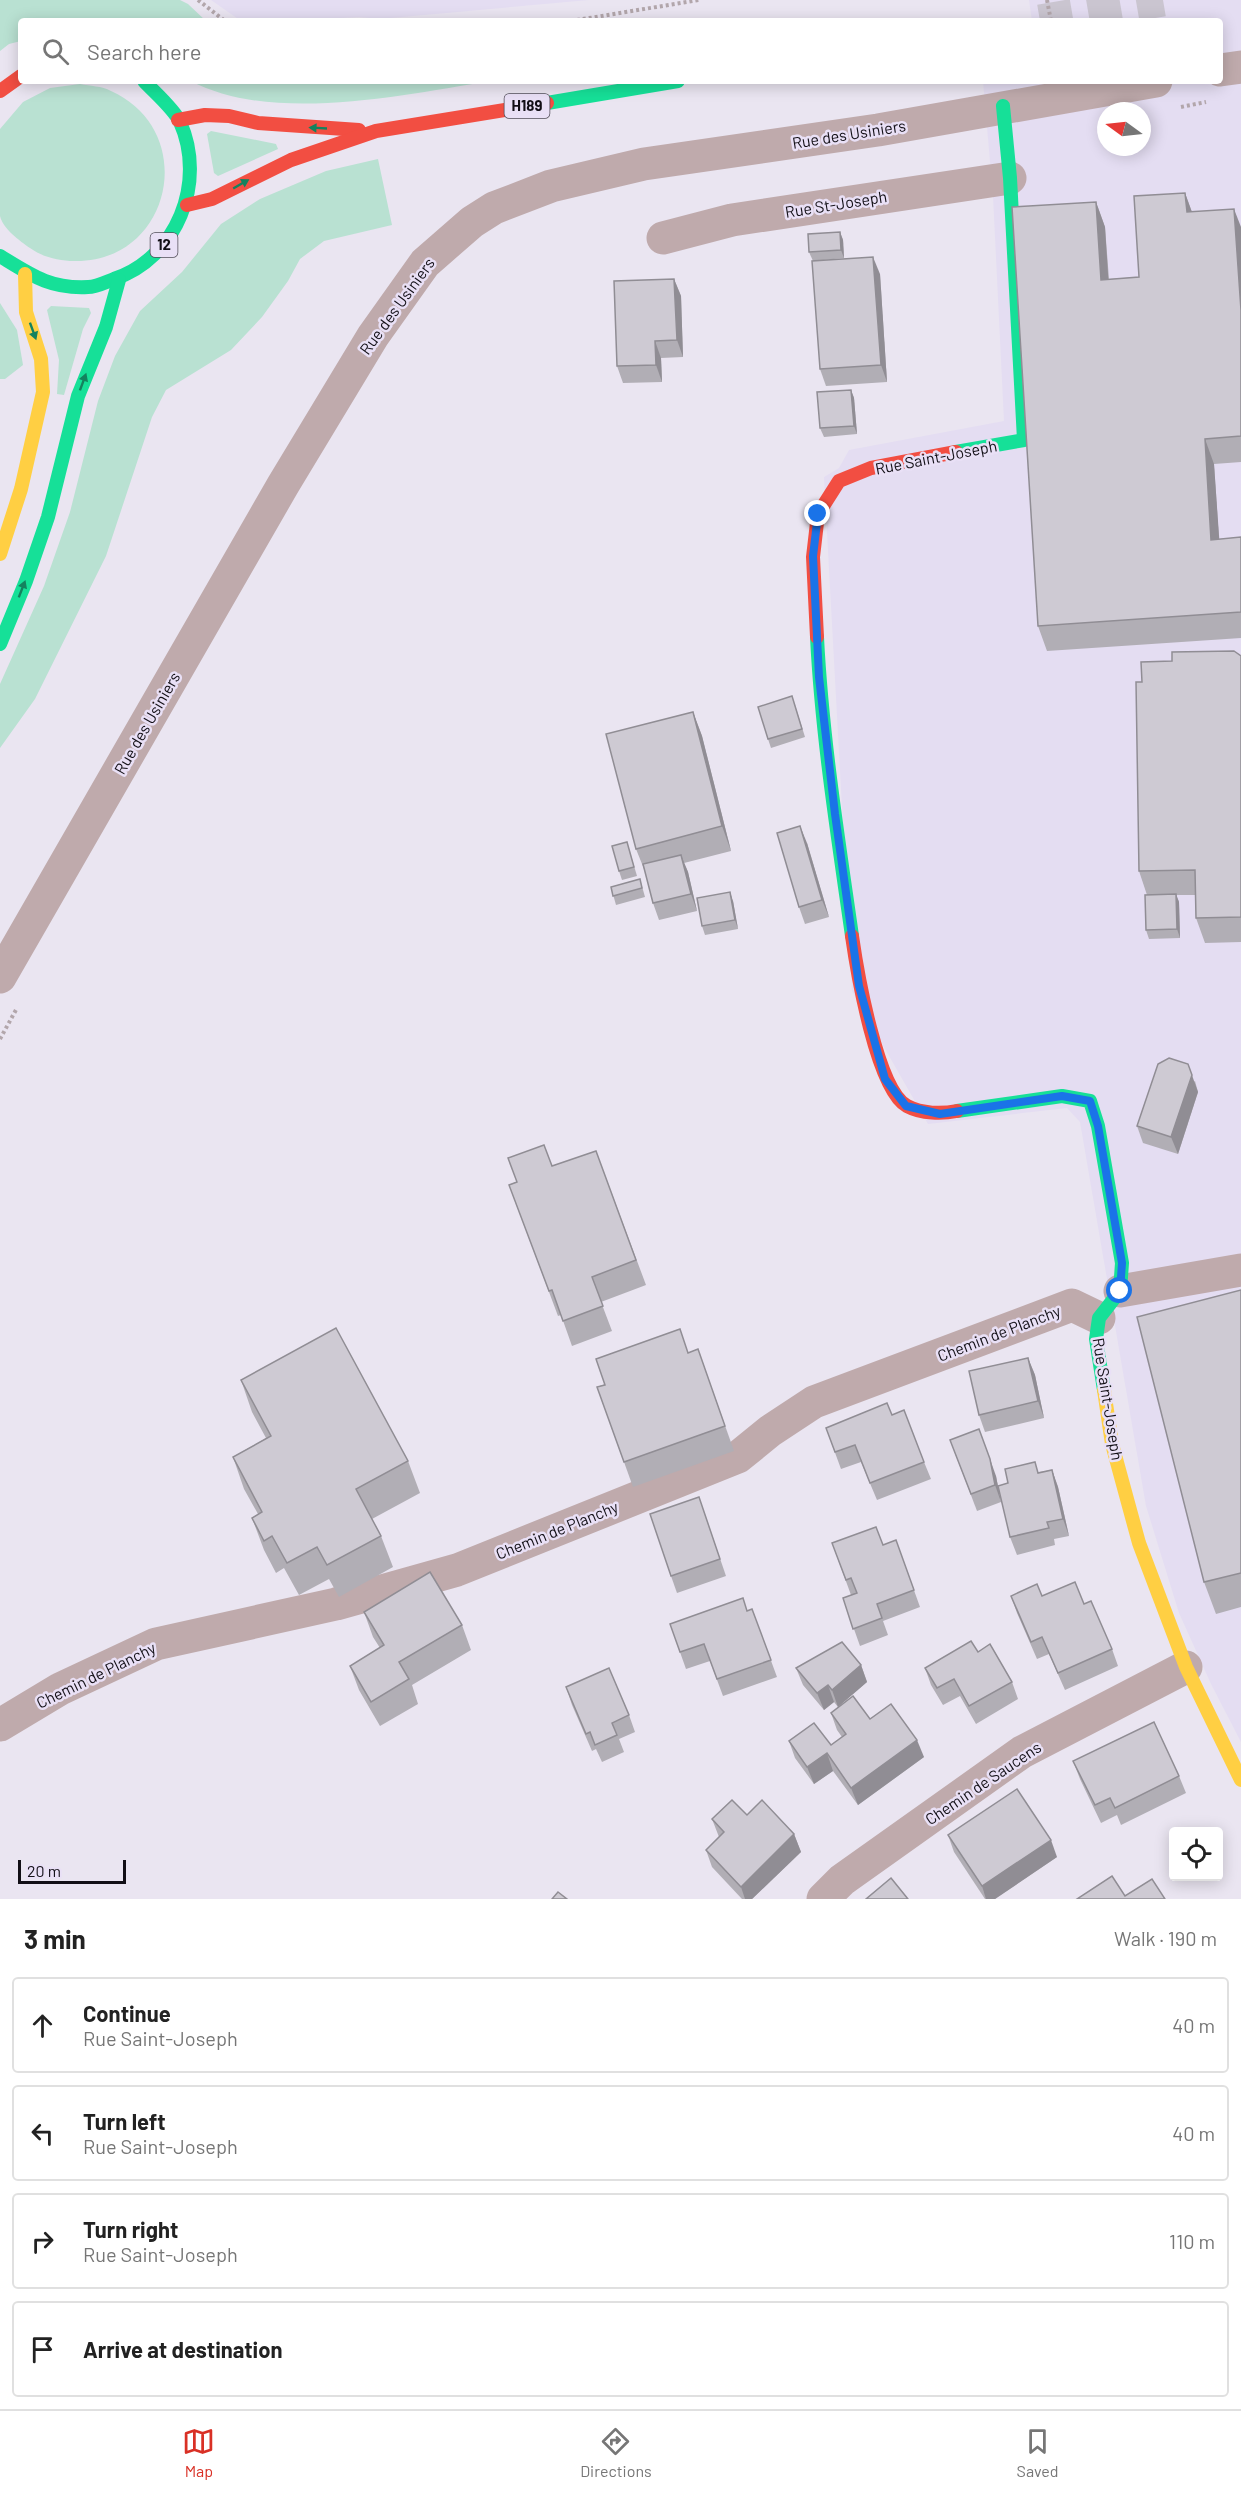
<!DOCTYPE html>
<html lang="en">
<head>
<meta charset="utf-8">
<style>
	body { margin:0; font-family:Barlow,sans-serif; background:#f2f2f2; color:#222 }
	.controls { position:absolute; right:18px; bottom:18px; display:grid; overflow:hidden; border-radius:6px; box-shadow:0 3px 15px #0003 }
	.controls button { width:54px; height:54px; display:grid; place-items:center; padding:0; border:0; border-bottom:2px solid #e0e0e0; background:#fff; color:#222; font:30px sans-serif }
	.compass { position:absolute; left:1097px; top:102px; width:54px; height:54px; border-radius:50%; background:#fff; box-shadow:0 3px 15px #0003; rotate:285deg }
	.scale { position:absolute; left:18px; bottom:15px; width:108px; box-sizing:border-box; padding-left:6px; border:3px solid #120f16; border-top:0; font-size:16px; line-height:21px; white-space:nowrap; color:#120f16; -webkit-text-stroke:4px #e9e0f6; paint-order:stroke }
	.stop { position:absolute; width:18px; height:18px; margin:-14px; border:4px solid #1a73e8; border-radius:50%; background:#fff }
	.stop.end { background:#1a73e8; border-color:#fff; box-shadow:0 2px 6px #0008 }
	.list { margin:0; padding:0; list-style:none }
	h2 { display:flex; justify-content:space-between; align-items:center; height:78px; margin:0; padding:0 24px; font-size:26px }
	h2 small { font-size:20px; font-weight:400; color:#767676 }
	.list li { display:grid; grid-template-columns:39px 1fr auto; gap:18px; align-items:center; box-sizing:border-box; height:96px; margin:0 12px 12px; padding:0 12px; border:2px solid #e0e0e0; border-radius:6px }
	.list b { display:block; font-size:22px; white-space:nowrap }
	.list p { margin:0; font-size:20px; white-space:nowrap; color:#767676 }
	.list em { font-size:20px; font-style:normal; color:#767676 }
	.icon { flex:none; width:33px; height:33px; fill:none; stroke:currentColor; stroke-width:2; stroke-linecap:round; stroke-linejoin:round }
	.map { position:relative; flex:none; width:1241px; height:1899px; overflow:hidden }
	.search { position:absolute; background:#fff; box-shadow:0 3px 15px #0003; left:18px; right:18px; top:18px; height:66px; display:flex; align-items:center; gap:15px; box-sizing:border-box; padding:0 21px; border-radius:6px; color:#767676; font-size:22px }
	.sheet { height:510px; background:#fff }
	nav { display:flex; justify-content:space-around; align-items:center; box-sizing:border-box; height:84px; border-top:2px solid #e0e0e0; background:#fff; font-size:16px; color:#767676 }
	nav a { display:grid; justify-items:center; gap:3px }
	nav .on { color:#d93025 }
	.map>svg:first-child { display:block }
</style>
</head>
<body>
<div class="map">
<svg width="1241" height="1899" viewBox="0 0 1241 1899">
	<rect width="100%" height="100%" fill="#eae5f1"/>
	<g fill="#e4ddf2" fill-rule="evenodd">
		<polygon points="211,0 589,0 380,19 359,17 287,21 241,21"/>
		<path d="M1029,0H1241V1742L1211,1684L1179,1613L1146,1506L1080,1122L1067,1108L928,1124L852,991L824,477L839,468L849,450L1004,421L993,196L983,81H1220V21H1032ZM1106,111H1142V147H1106Z"/>
	</g>
	<g fill="#b9e1d2">
		<polygon points="0,0 180,0 188,4 206,21 21,21 21,41 9,44 0,51"/>
		<path d="M191,81H490C403,95 272,124 191,81Z"/>
		<path d="M80,84C90,86 102,86 111,91C200,131 172,263 74,261C59,261 42,257 30,248C20,241 3,229 0,216C0,207 0,197 0,188C0,168 0,148 0,129L23,102L50,88Z"/>
		<polygon points="211,131 276,144 278,149 218,176 214,173 207,134"/>
		<polygon points="378,159 392,225 324,241 300,259 288,281 262,317 231,350 166,390 152,417 106,556 35,699 0,748 0,684 44,586 70,512 98,401 115,356 140,311 182,272 221,224 260,199 326,171"/>
		<polygon points="0,303 17,330 23,365 5,379 0,379"/>
		<polygon points="51,306 89,308 91,313 83,329 64,395 57,394 59,360 47,310"/>
	</g>
	<g fill="none" stroke-linecap="round" stroke-linejoin="round">
		<polyline stroke="#cac5d0" stroke-width="33" stroke-dasharray="33 16" stroke-linecap="butt" points="1040,21 1163,0"/>
		<g stroke="#b2a6ab" stroke-width="4" stroke-dasharray="3 3" stroke-linecap="butt">
			<polyline points="198,0 225,21"/>
			<polyline points="1047,0 1051,21"/>
			<polyline points="571,21 699,0"/>
			<polyline points="1181,107 1206,102"/>
			<polyline points="0,1039 17,1008"/>
		</g>
		<g stroke="#bfaaac" stroke-width="33">
			<polyline points="1220,70 1241,67"/>
			<polyline points="663,238 732,220 1010,178"/>
			<polyline points="0,977 283,485 373,336 425,263 472,222 494,208 551,186 644,164 878,130 1156,81"/>
			<polyline points="1120,1291 1241,1270"/>
			<polyline points="0,1725 60,1689 156,1644 336,1604 457,1570 738,1457 770,1431 814,1402 1072,1305 1099,1318"/>
			<polyline points="823,1899 842,1880 1022,1752 1186,1667"/>
		</g>
		<g stroke="#16e098" stroke-width="14">
			<polyline points="547,103 678,81"/>
			<path d="M0,256C31,275 50,289 88,287C96,287 106,282 114,279C177,258 207,182 180,122C174,109 154,92 144,81"/>
			<polyline points="956,452 1024,440 1010,178 1003,106"/>
			<path d="M817,637C822,737 838,837 852,936"/>
			<polyline points="0,644 26,581 48,517 78,396 106,327 119,280"/>
			<polyline points="957,1111 1062,1096 1090,1101 1098,1126 1122,1263 1120,1291 1099,1318 1096,1339 1104,1390"/>
		</g>
		<g stroke="#ffcf43" stroke-width="14">
			<polyline points="0,554 21,489 43,392 41,359 26,312 25,274"/>
			<polyline points="1104,1390 1112,1444 1139,1543 1186,1667 1241,1780"/>
		</g>
		<g stroke="#f24e42" stroke-width="14">
			<polyline points="0,91 21,76"/>
			<polyline points="178,120 205,115 229,116 258,123 359,130"/>
			<polyline points="187,205 212,199 291,160 376,131 547,103"/>
			<polyline points="817,637 813,557 818,514 839,481 871,468 956,452"/>
			<path d="M852,936C857,971 877,1090 907,1106C922,1114 942,1114 957,1111"/>
		</g>
	</g>
	<g fill="#b1aeb5">
		<polygon points="1185,193 1192,212 1241,227 1241,462 1214,464 1219,539 1241,537 1241,638 1047,651 1038,626 1096,202 1105,227 1109,279 1139,277"/>
		<polygon points="840,232 843,240 844,258 813,261 809,252"/>
		<polygon points="880,274 887,382 826,386 820,369"/>
		<polygon points="674,279 681,296 683,357 661,358 662,382 623,383 617,366"/>
		<polygon points="851,390 854,398 857,434 824,437 820,428"/>
		<polygon points="1241,656 1241,942 1205,943 1196,918 1195,895 1176,895 1179,902 1180,938 1149,939 1146,930 1147,895 1139,871 1142,682 1172,661"/>
		<polygon points="795,705 805,737 771,748 768,739"/>
		<polygon points="693,712 702,736 731,851 684,863 688,872 697,911 659,920 653,903 646,874 636,849"/>
		<polygon points="627,842 637,876 622,880 619,871"/>
		<polygon points="807,843 829,917 805,924 799,907"/>
		<polygon points="640,879 645,897 616,905 611,887"/>
		<polygon points="733,901 738,929 705,935 702,926"/>
		<polygon points="1195,1081 1198,1092 1178,1154 1143,1143 1137,1126"/>
		<polygon points="596,1151 646,1285 601,1302 612,1331 572,1346 561,1315 558,1316 509,1185 552,1166"/>
		<polygon points="1241,1290 1241,1607 1216,1614 1204,1582"/>
		<polygon points="698,1349 734,1451 633,1487 597,1387"/>
		<polygon points="1028,1358 1035,1375 1044,1418 985,1432 979,1415"/>
		<polygon points="241,1380 408,1461 420,1493 372,1519 381,1536 393,1567 339,1597 329,1579 299,1595 284,1568 276,1573 264,1550 252,1518 258,1514 244,1489 233,1457 266,1438 252,1412"/>
		<polygon points="892,1415 924,1462 931,1479 877,1500 861,1462 841,1469 826,1428"/>
		<polygon points="950,1440 996,1476 1001,1502 977,1511"/>
		<polygon points="1052,1470 1058,1487 1069,1536 1054,1539 1055,1545 1017,1555 1010,1537 1008,1483 1039,1472"/>
		<polygon points="699,1497 726,1576 677,1593 671,1576"/>
		<polygon points="896,1540 920,1607 883,1621 888,1635 860,1646 843,1598 851,1595 832,1543 883,1545"/>
		<polygon points="1011,1596 1042,1596 1084,1604 1112,1649 1118,1666 1065,1690 1049,1654 1037,1659 1017,1613"/>
		<polygon points="752,1609 777,1677 723,1696 710,1661 686,1669 670,1624 747,1611"/>
		<polygon points="364,1612 462,1625 471,1650 412,1685 418,1704 380,1726 359,1690 350,1666 380,1648 373,1637"/>
		<polygon points="978,1652 1012,1682 1018,1699 976,1724 960,1696 943,1705 931,1685 925,1668"/>
		<polygon points="861,1665 867,1682 838,1707 834,1702 824,1710 803,1685 796,1668"/>
		<polygon points="566,1687 629,1715 635,1732 619,1739 624,1752 602,1762 596,1749 592,1751 572,1705"/>
		<polygon points="831,1713 870,1719 924,1757 858,1805 833,1771 814,1784 795,1758 789,1741 831,1745 842,1737 837,1730"/>
		<polygon points="1073,1761 1179,1776 1186,1793 1121,1825 1117,1815 1101,1823 1080,1779"/>
		<polygon points="747,1815 794,1834 801,1852 752,1899 742,1899 712,1867 706,1850 719,1837 712,1819"/>
		<polygon points="948,1835 1057,1857 995,1899 985,1899 954,1852"/>
	</g>
	<g fill="#908d94">
		<polygon points="1185,193 1194,218 1187,212"/>
		<polygon points="1096,202 1105,227 1110,305 1101,280"/>
		<polygon points="1234,209 1241,227 1241,310"/>
		<polygon points="840,232 843,240 844,258 841,250"/>
		<polygon points="873,257 880,274 887,382 881,365"/>
		<polygon points="674,279 681,296 683,357 677,340"/>
		<polygon points="655,341 661,358 662,382 656,365"/>
		<polygon points="851,390 854,398 857,434 854,426"/>
		<polygon points="1205,439 1214,464 1221,564 1211,540"/>
		<polygon points="693,712 702,736 731,851 722,826"/>
		<polygon points="800,826 807,843 829,917 822,900"/>
		<polygon points="681,855 688,872 697,911 691,894"/>
		<polygon points="730,892 733,901 738,929 735,920"/>
		<polygon points="1176,894 1179,902 1180,938 1177,929"/>
		<polygon points="1188,1064 1198,1092 1178,1154 1171,1137"/>
		<polygon points="1028,1358 1035,1375 1044,1418 1038,1401"/>
		<polygon points="990,1459 996,1476 1001,1502 995,1485"/>
		<polygon points="1052,1470 1058,1487 1069,1536 1063,1519"/>
		<polygon points="861,1665 867,1682 838,1707 832,1690"/>
		<polygon points="828,1685 834,1702 824,1710 817,1693"/>
		<polygon points="917,1740 924,1757 858,1805 851,1788"/>
		<polygon points="827,1753 833,1771 814,1784 807,1767"/>
		<polygon points="794,1834 801,1852 752,1899 745,1899 741,1887"/>
		<polygon points="1051,1840 1057,1857 995,1899 986,1899 982,1886"/>
	</g>
	<g fill="#cecad3" stroke="#908d94" stroke-width="1.5">
		<polygon points="1185,193 1187,212 1234,209 1241,310 1241,436 1205,439 1211,540 1241,537 1241,612 1038,626 1012,207 1096,202 1101,280 1139,277 1134,196"/>
		<polygon points="840,232 841,250 809,252 808,234"/>
		<polygon points="873,257 881,365 820,369 812,261"/>
		<polygon points="674,279 677,340 655,341 656,365 617,366 614,281"/>
		<polygon points="851,390 854,426 820,428 817,392"/>
		<polygon points="1234,651 1241,656 1241,917 1196,918 1195,870 1139,871 1136,682 1142,682 1141,662 1172,661 1172,652"/>
		<polygon points="792,696 802,729 768,739 758,707"/>
		<polygon points="693,712 722,826 636,849 606,734"/>
		<polygon points="800,826 822,900 799,907 777,833"/>
		<polygon points="627,842 634,867 619,871 612,846"/>
		<polygon points="681,855 691,894 653,903 643,864"/>
		<polygon points="640,879 642,888 613,896 611,887"/>
		<polygon points="730,892 735,920 702,926 697,898"/>
		<polygon points="1176,894 1177,929 1146,930 1145,895"/>
		<polygon points="1169,1058 1188,1064 1192,1075 1171,1137 1137,1126 1158,1064"/>
		<polygon points="544,1145 552,1166 596,1151 636,1260 592,1277 603,1306 563,1321 552,1290 549,1291 509,1185 517,1182 508,1158"/>
		<polygon points="1241,1290 1241,1573 1204,1582 1137,1317"/>
		<polygon points="336,1328 408,1461 356,1489 381,1536 327,1565 317,1547 287,1563 272,1536 264,1541 252,1518 262,1512 233,1457 271,1436 241,1380"/>
		<polygon points="680,1329 688,1353 698,1349 725,1426 624,1462 597,1387 605,1385 596,1359"/>
		<polygon points="1028,1358 1038,1401 979,1415 969,1371"/>
		<polygon points="887,1403 892,1415 904,1410 924,1462 870,1483 855,1445 835,1452 826,1428"/>
		<polygon points="979,1429 990,1459 995,1485 971,1494 950,1440"/>
		<polygon points="1035,1462 1038,1473 1052,1470 1063,1519 1047,1522 1049,1528 1010,1537 998,1486 1008,1483 1005,1469"/>
		<polygon points="699,1497 720,1559 671,1576 650,1514"/>
		<polygon points="876,1527 883,1545 896,1540 914,1590 877,1604 882,1618 853,1629 843,1598 857,1593 851,1578 846,1580 832,1543"/>
		<polygon points="430,1572 462,1625 399,1662 409,1679 371,1702 350,1666 384,1645 364,1612"/>
		<polygon points="1075,1582 1084,1604 1091,1601 1112,1649 1058,1673 1042,1637 1031,1642 1011,1596 1037,1584 1042,1596"/>
		<polygon points="743,1598 747,1611 752,1609 771,1660 717,1679 704,1644 680,1652 670,1624"/>
		<polygon points="971,1641 978,1652 990,1644 1012,1682 969,1706 954,1679 937,1688 925,1668"/>
		<polygon points="842,1642 861,1665 832,1690 828,1685 817,1693 796,1668"/>
		<polygon points="609,1668 629,1715 612,1723 617,1735 595,1745 590,1732 586,1734 566,1687"/>
		<polygon points="853,1696 870,1719 891,1704 917,1740 851,1788 827,1753 807,1767 789,1741 814,1723 831,1745 846,1734 831,1713"/>
		<polygon points="1154,1722 1179,1776 1115,1808 1110,1798 1095,1805 1073,1761"/>
		<polygon points="1017,1789 1051,1840 982,1886 948,1835"/>
		<polygon points="732,1800 747,1815 762,1800 794,1834 741,1887 706,1850 724,1832 712,1819"/>
		<polygon points="1112,1876 1125,1896 1152,1879 1165,1899 1077,1899"/>
		<polygon points="891,1878 908,1899 866,1899"/>
		<polygon points="558,1892 567,1899 552,1899"/>
	</g>
	<defs><path id="oneway-solid" d="M-6-.8H1V-3.2L6.5 0L1 3.2V.8H-6Z" transform="scale(1.5)"/></defs>
	<g fill="#14825e">
		<use href="#oneway-solid" transform="translate(318 128) rotate(-177)"/>
		<use href="#oneway-solid" transform="translate(241 184) rotate(-30)"/>
		<use href="#oneway-solid" transform="translate(33 331) rotate(70)"/>
		<use href="#oneway-solid" transform="translate(83 382) rotate(-70)"/>
		<use href="#oneway-solid" transform="translate(22 589) rotate(-69)"/>
	</g>
	<g fill="none" stroke-linecap="round" stroke-linejoin="round">
		<polyline stroke="#1a73e8" stroke-width="8" points="818,514 813,556 819,677 835,814 859,986 885,1079 906,1106 940,1114 1062,1096 1090,1101 1098,1126 1122,1263 1120,1291"/>
	</g>
	<g text-anchor="middle" stroke-width="5" stroke-linejoin="round" paint-order="stroke">
		<g fill="#e9e0f6" stroke="#524e59" stroke-width="1.5">
			<rect x="504.5" y="94" width="45" height="24" rx="4.5"/>
			<rect x="150.5" y="233" width="27" height="24" rx="4.5"/>
		</g>
		<g font-size="15" font-weight="bold" fill="#120f16">
			<text x="527" y="111">H189</text>
			<text x="164" y="250">12</text>
		</g>
		<g font-size="16" fill="#120f16" stroke="#e9e0f6">
			<text transform="translate(849 134) rotate(-9)" y="6">Rue des Usiniers</text>
			<text transform="translate(836 204) rotate(-9)" y="6">Rue St-Joseph</text>
			<text transform="translate(397 306) rotate(-54)" y="6">Rue des Usiniers</text>
			<text transform="translate(936 457) rotate(-11)" y="6">Rue Saint-Joseph</text>
			<text transform="translate(147 723) rotate(-60)" y="6">Rue des Usiniers</text>
			<text transform="translate(999 1333) rotate(-21)" y="6">Chemin de Planchy</text>
			<text transform="translate(1108 1399) rotate(81)" y="6">Rue Saint-Joseph</text>
			<text transform="translate(557 1530) rotate(-22)" y="6">Chemin de Planchy</text>
			<text transform="translate(96 1675) rotate(-26)" y="6">Chemin de Planchy</text>
			<text transform="translate(983 1783) rotate(-34)" y="6">Chemin de Saucens</text>
		</g>
	</g>
</svg>
<div class="controls">
<button><svg class="icon" aria-label="locate" viewBox="0 0 24 24"><circle cx="12" cy="12" r="6"/><path d="M12 2v4M12 18v4M2 12h4M18 12h4"/></svg></button>
</div>
<svg class="compass" viewBox="-18 -18 36 36"><path d="M0-13l5 13h-10z" fill="#e53935"/><path d="M0 13l5-13h-10z" fill="#767676"/></svg>
<div class="scale">20 m</div>
<div class="stop" style="left:1120px;top:1291px"></div>
<div class="stop end" style="left:818px;top:514px"></div>
<div class="search"><svg class="icon" aria-label="search" viewBox="0 0 24 24"><circle cx="10" cy="10" r="6"/><path d="M15 15l6 6"/></svg>Search here</div>
</div>
<section class="sheet">
<h2>3 min<small>Walk · 190 m</small></h2>
<ul class="list">
<li><svg class="icon" aria-label="ahead" viewBox="0 0 24 24"><path d="M12 20V5M6 11l6-6 6 6"/></svg><div><b>Continue</b><p>Rue Saint-Joseph</p></div><em>40 m</em></li>
<li><svg class="icon" aria-label="left" viewBox="0 0 24 24"><path d="M17 20v-9H6M10 6l-5 5 5 5"/></svg><div><b>Turn left</b><p>Rue Saint-Joseph</p></div><em>40 m</em></li>
<li><svg class="icon" aria-label="right" viewBox="0 0 24 24"><path d="M7 20v-9h11M14 6l5 5-5 5"/></svg><div><b>Turn right</b><p>Rue Saint-Joseph</p></div><em>110 m</em></li>
<li><svg class="icon" aria-label="arrive" viewBox="0 0 24 24"><path d="M6 21V4h12l-3 4 3 4H6"/></svg><div><b>Arrive at destination</b></div></li>
</ul>
</section>
<nav>
<a class="on"><svg class="icon" aria-label="map" viewBox="0 0 24 24"><path d="M3 6l6-2 6 2 6-2v14l-6 2-6-2-6 2zM9 4v14M15 6v14"/></svg>Map</a>
<a><svg class="icon" aria-label="directions" viewBox="0 0 24 24"><path d="M12 3l9 9-9 9-9-9zM9 14v-3h6M13 9l2 2-2 2"/></svg>Directions</a>
<a><svg class="icon" aria-label="saved" viewBox="0 0 24 24"><path d="M7 4h10v16l-5-4-5 4z"/></svg>Saved</a>
</nav>
</body>
</html>
